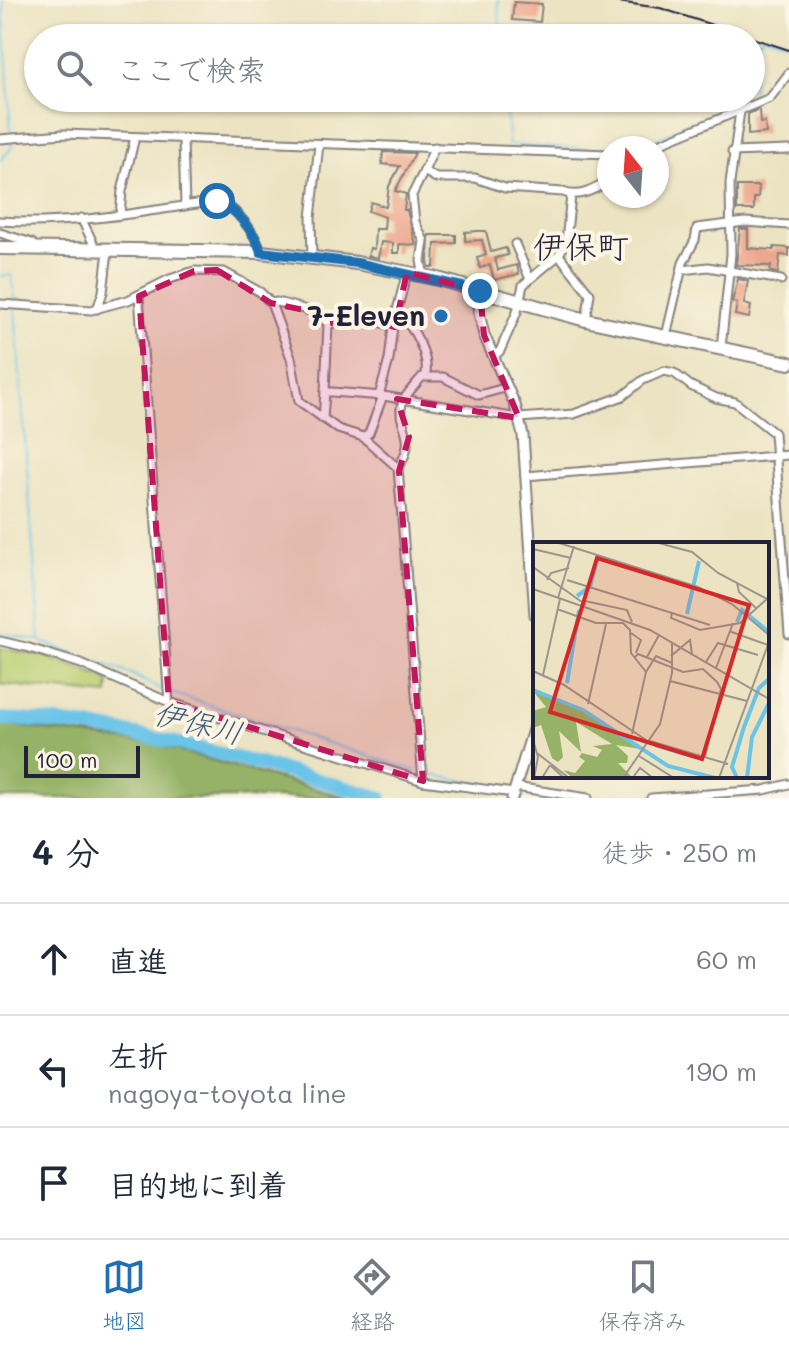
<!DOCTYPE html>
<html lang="ja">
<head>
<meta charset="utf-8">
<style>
	body { margin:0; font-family:Mali,"Klee One",sans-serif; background:#f2f2f3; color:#1f2937 }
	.compass { position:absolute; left:597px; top:136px; width:72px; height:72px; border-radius:50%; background:#fff; box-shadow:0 2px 6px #0004; rotate:343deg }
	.scale { position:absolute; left:24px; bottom:20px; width:116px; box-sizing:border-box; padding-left:8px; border:4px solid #22223b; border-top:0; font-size:22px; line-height:28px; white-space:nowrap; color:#22223b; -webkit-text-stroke:6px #fcf5e5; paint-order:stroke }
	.stop { position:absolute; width:24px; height:24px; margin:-18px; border:6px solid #1f6fb2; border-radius:50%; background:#fff }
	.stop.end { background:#1f6fb2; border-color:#fff; box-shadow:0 2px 8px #0008 }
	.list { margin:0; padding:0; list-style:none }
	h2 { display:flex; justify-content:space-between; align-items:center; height:104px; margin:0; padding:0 32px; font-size:34px }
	h2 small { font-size:26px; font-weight:400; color:#747a83 }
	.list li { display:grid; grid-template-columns:52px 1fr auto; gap:24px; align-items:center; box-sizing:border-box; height:112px; padding:0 32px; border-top:2px solid #e0e1e3 }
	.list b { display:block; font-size:30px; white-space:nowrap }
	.list p { margin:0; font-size:26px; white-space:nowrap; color:#747a83 }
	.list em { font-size:26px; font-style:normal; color:#747a83 }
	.icon { flex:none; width:44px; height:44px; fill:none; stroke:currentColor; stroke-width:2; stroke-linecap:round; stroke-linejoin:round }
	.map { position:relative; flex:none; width:789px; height:798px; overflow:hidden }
	.search { position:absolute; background:#fff; box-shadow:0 2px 6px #0004; left:24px; right:24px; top:24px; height:88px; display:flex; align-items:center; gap:20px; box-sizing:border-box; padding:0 28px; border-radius:44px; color:#747a83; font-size:30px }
	.sheet { height:440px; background:#fff }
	nav { display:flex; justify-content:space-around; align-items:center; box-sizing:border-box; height:112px; border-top:2px solid #e0e1e3; background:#fff; font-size:22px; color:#747a83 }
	nav a { display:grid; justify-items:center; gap:4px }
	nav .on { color:#1f6fb2 }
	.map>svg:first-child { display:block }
</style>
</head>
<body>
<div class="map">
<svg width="789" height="798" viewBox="0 0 789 798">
	<rect width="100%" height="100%" fill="#fcf5e5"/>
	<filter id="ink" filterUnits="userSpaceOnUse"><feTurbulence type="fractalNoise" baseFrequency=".0125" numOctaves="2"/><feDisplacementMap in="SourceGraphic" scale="16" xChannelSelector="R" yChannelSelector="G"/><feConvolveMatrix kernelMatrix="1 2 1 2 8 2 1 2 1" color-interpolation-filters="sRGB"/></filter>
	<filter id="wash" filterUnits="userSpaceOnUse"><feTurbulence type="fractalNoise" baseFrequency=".006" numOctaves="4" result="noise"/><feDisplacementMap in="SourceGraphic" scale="32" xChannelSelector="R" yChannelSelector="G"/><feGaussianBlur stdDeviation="1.8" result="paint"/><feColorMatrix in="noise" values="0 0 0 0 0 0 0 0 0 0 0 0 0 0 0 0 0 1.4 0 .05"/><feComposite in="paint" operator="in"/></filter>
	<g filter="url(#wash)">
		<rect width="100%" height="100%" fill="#ebe3c1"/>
		<polygon fill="#bcd074" stroke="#6f7958" stroke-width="2" points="0,648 44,656 109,680 108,695 0,684"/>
		<polygon fill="#95b266" stroke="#5c6a50" stroke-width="2" points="0,724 154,744 348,798 0,798"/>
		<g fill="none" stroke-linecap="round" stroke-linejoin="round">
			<g stroke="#6bc4e8" stroke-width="2">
				<polyline points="3,0 11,135"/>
				<polyline points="498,0 501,38"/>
				<polyline points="505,98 509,145 609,150"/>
				<polyline points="753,102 752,50 763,33 789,43"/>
				<polyline points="638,148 685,126 747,104"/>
				<polyline points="0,160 12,148 11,141"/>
				<polyline points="0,276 12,275 15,302"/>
				<polyline points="15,308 40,641 131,674 166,692"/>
				<polyline points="0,633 38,640"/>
				<polyline points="172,693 416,771"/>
				<polyline points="430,775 508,788"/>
				<polyline points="517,794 524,798"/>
				<polyline points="539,794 551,798"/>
				<polyline points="754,798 789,790"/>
			</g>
			<path stroke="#6bc4e8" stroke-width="14" d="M0,719C130,723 256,763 381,798"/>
		</g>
		<g id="blocks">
			<g fill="#eea88e">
				<polygon points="514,2 542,4 540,22 512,20"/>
				<polygon points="757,110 759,110 760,123 765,122 766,133 748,135 748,114"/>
				<polygon points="383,152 415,153 395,191 406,194 404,210 407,210 416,245 399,244 399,253 393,253 393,243 381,242 378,258 368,256 370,248 374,249 375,229 384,229 385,217 368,211 371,202 386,207 389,186 400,166 382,164"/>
				<polygon points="737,186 759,186 758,198 754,198 754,210 737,210"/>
				<polygon points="740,229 748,229 748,248 774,250 774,247 789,248 789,256 780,255 778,273 770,272 771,266 736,265"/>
				<polygon points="478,231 486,231 491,252 506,248 508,255 495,258 498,270 517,265 519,274 494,280 490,265 480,268 477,258 486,255 482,240 465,241 465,232"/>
				<polygon points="429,235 456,235 456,243 435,244 434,267 429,267 428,261"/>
				<polygon points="738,279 748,281 744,304 751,306 749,318 735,315 737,303 732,302"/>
			</g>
		</g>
	</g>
	<g filter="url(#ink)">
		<use href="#blocks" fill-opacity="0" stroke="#86827e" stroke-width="2"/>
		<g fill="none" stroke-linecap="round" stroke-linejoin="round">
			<g stroke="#86827e" stroke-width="11">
				<g id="minor">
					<polyline points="0,139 64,134 609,154"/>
					<polyline points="183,140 185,206"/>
					<polyline points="634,145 635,148"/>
					<path d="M435,147L424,171L436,178H475L505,188L563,192C579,199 595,189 609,181"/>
					<polyline points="649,148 770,98 789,73"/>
					<polyline points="732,152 789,150"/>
					<polyline points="120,215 122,191 135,137"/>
					<polyline points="81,218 96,249"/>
					<path d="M0,221C72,226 146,211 217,201C235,205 256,234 261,252"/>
					<polyline points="0,233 32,243 35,247"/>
					<polyline points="515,244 530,279"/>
					<polyline points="559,255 566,241 571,196"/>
					<polyline points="312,258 311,218 319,144"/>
					<polyline points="682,270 708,267 781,280"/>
					<polyline points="424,276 421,261 424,241 415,222 412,195 424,171"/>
					<polyline points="139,296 169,702"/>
					<polyline points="271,303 277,302 318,313 328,324 325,392"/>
					<polyline points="0,304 91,310 128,300 170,279 194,271 224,272 260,292 271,303 291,358 299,401 338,429 363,437 398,468 423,781"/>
					<polyline points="97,309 103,292 108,251"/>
					<path d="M398,315C414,325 429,356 426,375"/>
					<polyline points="328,324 364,318 393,326"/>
					<polyline points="666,336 683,263 695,240 697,228 745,222 789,225"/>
					<polyline points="721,348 731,254 730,183 740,111"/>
					<polyline points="494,356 500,351 517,312 523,285 559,255 590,294 586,320"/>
					<polyline points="379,396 389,360 393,326 407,272"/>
					<polyline points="323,419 325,392 332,392 383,396 519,418 574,414 623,396 643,380 664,371 674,373 691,386 716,398 735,402 774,433 789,634"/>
					<polyline points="363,437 369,433 383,396"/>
					<path d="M398,468C420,434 395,425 402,404C404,396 416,384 422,377H443L479,395L508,387"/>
					<polyline points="525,476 789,455"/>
					<polyline points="0,641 26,647 81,664 169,702 423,781 514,793"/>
					<polyline points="515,787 588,798"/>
					<polyline points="651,798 764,790 789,784"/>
				</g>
			</g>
			<g stroke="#86827e" stroke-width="13">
				<g id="tertiary">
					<polyline points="480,291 479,313 484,335 515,405 523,435 535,615"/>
					<polyline points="512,798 535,723"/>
				</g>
			</g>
			<g stroke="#86827e" stroke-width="16">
				<polyline id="primary" points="0,248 261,252 357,263 434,278 586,320 789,363"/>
			</g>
			<use href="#minor" stroke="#fff" stroke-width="7"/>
			<use href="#tertiary" stroke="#fff" stroke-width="9"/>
			<use href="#primary" stroke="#fff" stroke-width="12"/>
			<polyline stroke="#22223b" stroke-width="2" points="604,0 660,8 789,50"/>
		</g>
	</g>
	<g fill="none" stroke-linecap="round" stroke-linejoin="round" filter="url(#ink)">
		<path stroke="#1f6fb2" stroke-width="10" d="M217,201C235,206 256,234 261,252L357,263L480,291"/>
	</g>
	<path fill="#c2185b" fill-opacity="0.2" stroke="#c2185b" stroke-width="6" stroke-dasharray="16 10" stroke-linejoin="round" d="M217,270L271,303L318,313L324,324L364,318L395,327L407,272L480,291L484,335L519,418L397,399L409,437L399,471L423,781L169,702L139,296L194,271Z"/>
	<circle fill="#1f6fb2" stroke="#fcf5e5" stroke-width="3" cx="441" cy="316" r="8"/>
	<g text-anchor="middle" stroke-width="8" stroke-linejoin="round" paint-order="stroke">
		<g font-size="28" font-weight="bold" fill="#22223b" stroke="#fcf5e5" text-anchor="end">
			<text x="425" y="326">7-Eleven</text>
		</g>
		<g font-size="30" font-style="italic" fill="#3c5b78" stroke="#fcf5e5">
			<text transform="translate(198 724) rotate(14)" y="10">伊保川</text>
		</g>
		<g font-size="32" fill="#22223b" stroke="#fcf5e5">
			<text x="581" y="258">伊保町</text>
		</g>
	</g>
	<g transform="translate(533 542)">
		<rect width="236" height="236" fill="#ebe3c1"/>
		<path d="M0,149L50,169L108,207L83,203L95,214L94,221H85L100,236H40L30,228L42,231L52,219L46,215L49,211L64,215L69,208L60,204L79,202L43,180L48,210L26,189L30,215L25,220L19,216L8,183L0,186V169L13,165Z" fill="#95b266"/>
		<path fill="none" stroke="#6bc4e8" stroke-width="4" d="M44,54L57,45L65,15M154,72L166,19M204,80L209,68L236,90M34,141L46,68M0,148L50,168L135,224L182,236M122,203L162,215M204,236L199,225L211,185L226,146L236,137M214,236L219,195L236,161"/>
		<path fill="none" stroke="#9b968b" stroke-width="2" d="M23,0L165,45L199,62L236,93M122,0L159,10L185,31L236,58M0,7L38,16M0,25L53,63M14,38L18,31L36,26M34,38L177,83M204,41L206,50L224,67M0,47L117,88L236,157M25,56L41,4M52,59L94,68L99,80M24,67L63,81H90L97,88L98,111L113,130L99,192M139,70L138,76L167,88L207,81L234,57M196,89L235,103M98,91L108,98L103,111M138,114L157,98L159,112M114,115L126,93M101,116L105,112L150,130L170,127L184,140L188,147L172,215M173,120L185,101L225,113M183,126L200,81M0,129L31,143L116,200M113,130L123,114L139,121M10,133L27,57M137,139L214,159M55,162L73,82M0,198L5,215L1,236M117,199L195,222M4,211L36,236M106,214L141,236M101,234L107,226L120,236M9,236L17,223L31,236M90,236L127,182L139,131V101M186,236L236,100"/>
		<path fill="#d62828" fill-opacity="0.15" stroke="#d62828" stroke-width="4" d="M64,16L216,63L169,217L17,170Z"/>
		<rect width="236" height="236" fill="none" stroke="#22223b" stroke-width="4"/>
	</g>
</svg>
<svg class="compass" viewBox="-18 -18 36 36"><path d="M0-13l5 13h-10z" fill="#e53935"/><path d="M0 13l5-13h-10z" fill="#747a83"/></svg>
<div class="scale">100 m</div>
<div class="stop" style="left:217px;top:201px"></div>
<div class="stop end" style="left:480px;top:291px"></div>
<div class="search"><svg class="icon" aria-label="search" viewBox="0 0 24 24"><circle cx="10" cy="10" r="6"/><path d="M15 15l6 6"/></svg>ここで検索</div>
</div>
<section class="sheet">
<h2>4 分<small>徒歩 · 250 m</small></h2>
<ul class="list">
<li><svg class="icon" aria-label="ahead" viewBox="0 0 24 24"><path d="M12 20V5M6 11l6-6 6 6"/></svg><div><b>直進</b></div><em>60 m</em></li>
<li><svg class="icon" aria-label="left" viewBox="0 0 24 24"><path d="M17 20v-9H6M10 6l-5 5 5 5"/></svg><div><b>左折</b><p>nagoya-toyota line</p></div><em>190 m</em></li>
<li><svg class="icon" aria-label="arrive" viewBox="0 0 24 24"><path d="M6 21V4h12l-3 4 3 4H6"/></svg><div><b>目的地に到着</b></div></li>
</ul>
</section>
<nav>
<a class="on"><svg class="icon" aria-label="map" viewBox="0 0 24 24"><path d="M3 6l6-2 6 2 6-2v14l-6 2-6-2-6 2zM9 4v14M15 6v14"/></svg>地図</a>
<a><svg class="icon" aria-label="directions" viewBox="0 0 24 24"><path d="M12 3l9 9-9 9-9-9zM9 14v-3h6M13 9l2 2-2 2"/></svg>経路</a>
<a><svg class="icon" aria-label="saved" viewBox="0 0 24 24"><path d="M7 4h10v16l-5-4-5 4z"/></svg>保存済み</a>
</nav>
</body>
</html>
